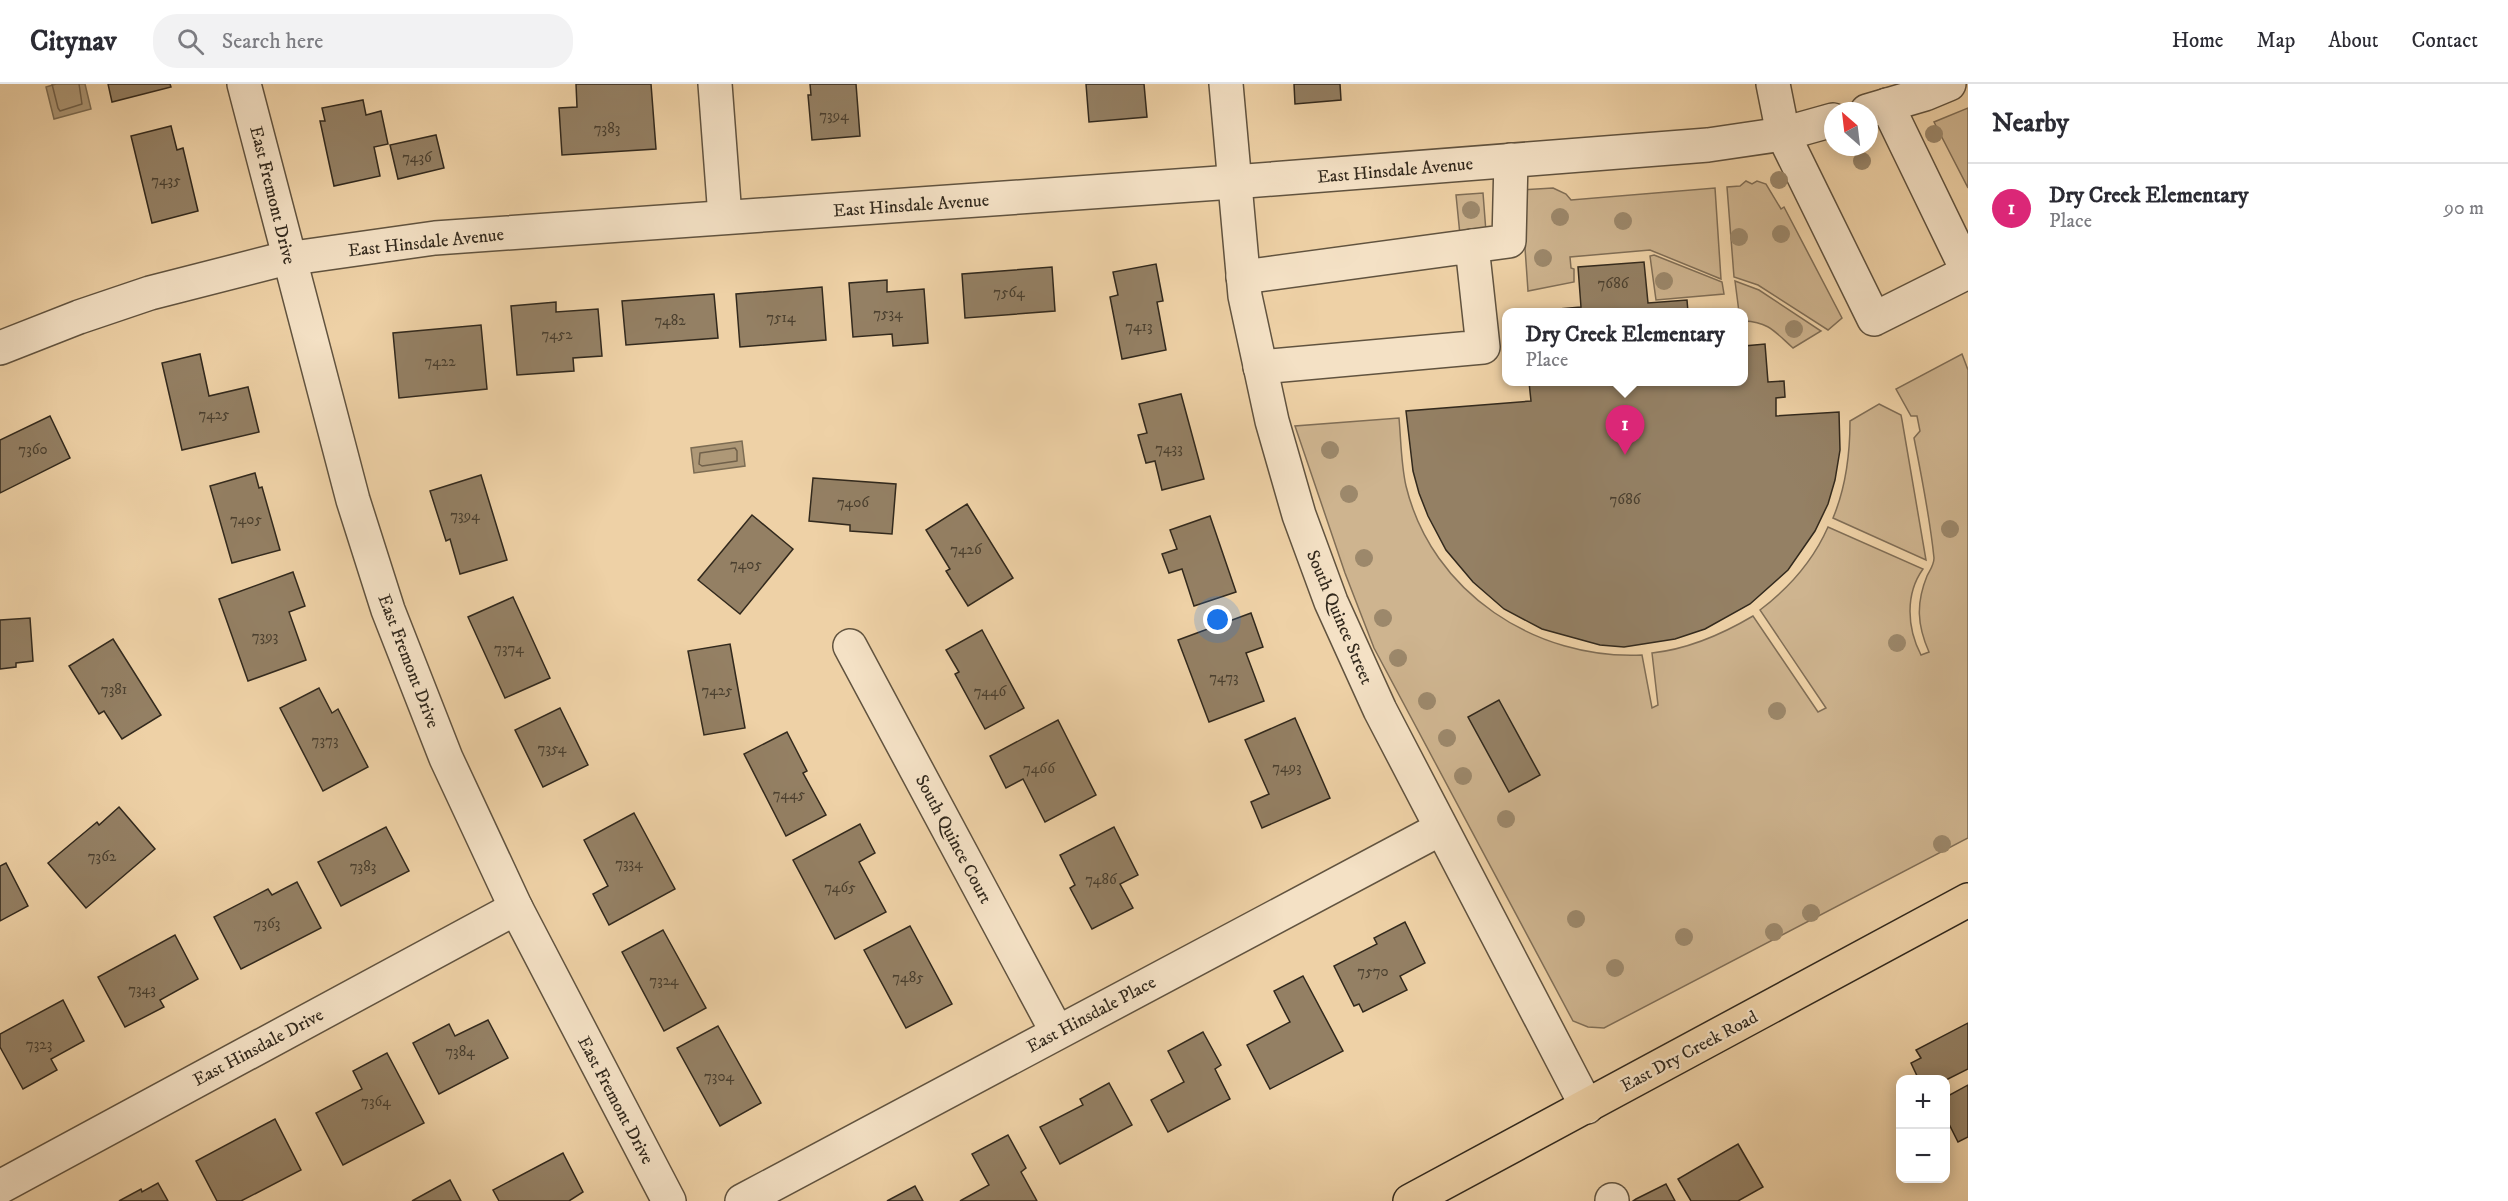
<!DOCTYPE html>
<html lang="en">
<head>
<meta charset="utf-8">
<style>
	body { margin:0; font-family:"IM FELL DW Pica",serif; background:#f2f2f3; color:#2b2b33 }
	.controls { position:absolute; right:18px; bottom:18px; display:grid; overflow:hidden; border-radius:12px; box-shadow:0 3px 15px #0003 }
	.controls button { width:54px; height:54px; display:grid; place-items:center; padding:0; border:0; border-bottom:2px solid #e1e1e2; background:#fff; color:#2b2b33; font:30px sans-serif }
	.compass { position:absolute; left:1824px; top:18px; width:54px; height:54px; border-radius:50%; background:#fff; box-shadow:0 3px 15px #0003; rotate:332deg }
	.you { position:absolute; left:1218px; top:536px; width:21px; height:21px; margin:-15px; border:4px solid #fff; border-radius:50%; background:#1a73e8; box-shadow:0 0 0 9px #1a73e833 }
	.badge { display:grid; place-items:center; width:39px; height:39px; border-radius:50%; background:#db2777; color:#fff; font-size:20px; font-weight:700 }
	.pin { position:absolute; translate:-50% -50px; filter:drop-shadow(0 2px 3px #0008) }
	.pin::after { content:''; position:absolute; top:32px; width:21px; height:18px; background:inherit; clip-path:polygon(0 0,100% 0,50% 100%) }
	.popup { position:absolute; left:1502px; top:224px; width:246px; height:78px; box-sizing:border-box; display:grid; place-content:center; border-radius:12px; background:#fff; filter:drop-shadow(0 2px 4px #0005); font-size:20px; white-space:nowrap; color:#7c7c81 }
	.popup b { font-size:22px; color:#2b2b33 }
	.popup::after { content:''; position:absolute; left:50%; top:100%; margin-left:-12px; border:12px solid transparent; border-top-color:#fff }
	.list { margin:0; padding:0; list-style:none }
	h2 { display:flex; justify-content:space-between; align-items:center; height:78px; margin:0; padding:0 24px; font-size:26px }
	h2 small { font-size:20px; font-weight:400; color:#7c7c81 }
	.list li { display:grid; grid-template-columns:39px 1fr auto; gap:18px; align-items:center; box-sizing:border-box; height:90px; padding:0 24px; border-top:2px solid #e1e1e2 }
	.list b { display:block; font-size:22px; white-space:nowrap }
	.list p { margin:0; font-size:20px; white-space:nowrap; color:#7c7c81 }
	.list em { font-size:20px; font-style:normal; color:#7c7c81 }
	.icon { flex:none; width:33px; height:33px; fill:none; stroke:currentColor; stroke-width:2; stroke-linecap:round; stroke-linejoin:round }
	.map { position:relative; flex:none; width:1968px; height:1117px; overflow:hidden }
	header { display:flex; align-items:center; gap:36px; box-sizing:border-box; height:84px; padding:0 30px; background:#fff; border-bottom:2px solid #e1e1e2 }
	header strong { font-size:28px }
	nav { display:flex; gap:33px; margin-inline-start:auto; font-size:21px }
	.search { width:420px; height:54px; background:#f2f2f3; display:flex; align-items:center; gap:15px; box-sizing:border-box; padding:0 21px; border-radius:24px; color:#7c7c81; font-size:22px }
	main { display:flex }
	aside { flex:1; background:#fff }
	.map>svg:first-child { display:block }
</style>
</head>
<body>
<header>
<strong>Citynav</strong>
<div class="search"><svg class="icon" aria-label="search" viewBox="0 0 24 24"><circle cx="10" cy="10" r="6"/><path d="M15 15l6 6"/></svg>Search here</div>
<nav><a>Home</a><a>Map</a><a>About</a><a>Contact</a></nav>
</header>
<main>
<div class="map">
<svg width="1968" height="1117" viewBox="0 0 1968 1117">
	<rect width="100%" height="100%" fill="#eed1a6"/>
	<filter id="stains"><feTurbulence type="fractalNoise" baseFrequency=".00333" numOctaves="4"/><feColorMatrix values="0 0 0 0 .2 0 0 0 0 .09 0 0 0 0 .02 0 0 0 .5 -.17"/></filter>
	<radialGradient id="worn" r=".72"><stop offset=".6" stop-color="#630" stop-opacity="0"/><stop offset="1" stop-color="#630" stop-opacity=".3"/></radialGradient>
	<g fill="#ceb48f" stroke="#806e56" stroke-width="1.5">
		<polygon points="1968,24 1968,104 1934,38"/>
		<polygon points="1746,97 1752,100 1757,97 1766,100 1781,125 1784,123 1842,234 1828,246 1758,201 1734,193 1727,103 1740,102"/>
		<polygon points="1553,104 1566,110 1571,116 1715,104 1721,195 1650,166 1570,173 1571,184 1574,185 1574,198 1528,207 1521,106"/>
		<polygon points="1483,109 1486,148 1460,151 1456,111"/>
		<polygon points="1654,171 1722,198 1724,210 1656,216 1650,172"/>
		<path d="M1735,197L1759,206L1821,247L1793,264C1775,248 1769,238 1744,237V228H1739Z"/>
		<path d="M1962,270L1968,286V754L1604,944L1588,943L1573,937L1374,564L1345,489L1295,342L1399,334C1401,356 1401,380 1406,402C1432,509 1536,576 1642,571L1652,624L1658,621L1652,569C1689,565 1721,551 1753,532L1818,628L1826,624L1760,526C1789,504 1813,477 1828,443L1923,485C1905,510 1907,544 1921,571L1929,568C1917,541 1916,519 1927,492C1930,486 1934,481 1934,474C1930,434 1922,394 1914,354L1920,347L1917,332H1911L1896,305Z"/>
		<path d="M1879,320L1901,331L1902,336L1926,476L1833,434C1846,403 1850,371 1850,337Z"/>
	</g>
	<g fill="#ae9877" stroke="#7c6c53" stroke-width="1.5">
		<polygon points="56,0 85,0 91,25 54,35 46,3"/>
		<polygon points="742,357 745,382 694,389 691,364"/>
	</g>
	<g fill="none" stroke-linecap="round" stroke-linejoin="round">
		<g stroke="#70604a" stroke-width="1.5">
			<polyline points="52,0 58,24 60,27 82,20 79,0"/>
			<polygon points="735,364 737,367 737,377 702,382 699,380 700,369"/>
		</g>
	</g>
	<g fill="#948064" stroke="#32291d" stroke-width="1.5">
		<polygon points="108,0 170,0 171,3 112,18"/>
		<polygon points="576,0 651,0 656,65 562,71 559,24 577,23"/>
		<polygon points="810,0 856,0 860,52 812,56 808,11 811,11"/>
		<polygon points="1086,0 1144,0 1147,33 1089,38"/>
		<polygon points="1294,0 1340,0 1341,16 1295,20"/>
		<polygon points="363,16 366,31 381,27 388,60 374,63 380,92 334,102 320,37 325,37 322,24"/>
		<polygon points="171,42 177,66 183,64 198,127 152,139 131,52"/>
		<polygon points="436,51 444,84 398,95 390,61"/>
		<polygon points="1644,178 1648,219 1687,216 1688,228 1524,228 1581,223 1578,183"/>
		<polygon points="1156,180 1163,217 1157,218 1166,266 1122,275 1110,213 1118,211 1113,188"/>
		<polygon points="1052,183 1055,227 965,234 962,190"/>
		<polygon points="887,196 887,208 924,205 928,259 893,262 892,250 853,253 849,199"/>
		<polygon points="822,203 826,256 740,263 736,210"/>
		<polygon points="714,210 718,254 626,261 622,217"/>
		<polygon points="556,218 556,228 598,225 602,272 573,274 574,287 517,291 511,222"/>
		<polygon points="481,241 487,305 399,314 393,249"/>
		<polygon points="1765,260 1768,298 1784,297 1785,313 1776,314 1776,332 1839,328 1840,366 1835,396 1828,420 1815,447 1788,486 1750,520 1705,545 1675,555 1624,563 1600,561 1542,545 1504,525 1473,498 1446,466 1428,432 1419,409 1413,387 1406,327 1531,317 1529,298 1744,298 1744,262"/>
		<polygon points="200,270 209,312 248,303 259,348 182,366 162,279"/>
		<polygon points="1181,310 1204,395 1162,406 1155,377 1146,379 1138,351 1147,349 1139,320"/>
		<polygon points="50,332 70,374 0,409 0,356"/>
		<polygon points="255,389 259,404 262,403 280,466 232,479 210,402"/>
		<polygon points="481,391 507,476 460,490 450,455 446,457 430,407"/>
		<polygon points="813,394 896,400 892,450 850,447 850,441 809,437"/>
		<polygon points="967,420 1013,494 968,522 946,487 950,485 926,446"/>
		<polygon points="752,431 793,465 740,530 698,496"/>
		<polygon points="1210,432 1236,508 1194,522 1182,485 1169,489 1162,470 1177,465 1170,446"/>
		<polygon points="293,488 305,522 289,528 306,576 248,597 219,515"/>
		<polygon points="513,513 550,594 505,614 468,533"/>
		<polygon points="1251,529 1263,563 1246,569 1264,617 1209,638 1178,556"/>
		<polygon points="30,534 33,577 16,579 16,583 0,585 0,536"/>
		<polygon points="982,546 1024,624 985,645 955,590 959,588 946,566"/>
		<polygon points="113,555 161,631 122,655 104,627 99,630 69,582"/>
		<polygon points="730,560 745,644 704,651 688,567"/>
		<polygon points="319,604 332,629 338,625 368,683 323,707 280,624"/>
		<polygon points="1499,616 1540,691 1509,708 1468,633"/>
		<polygon points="560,624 588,681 543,703 515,646"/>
		<polygon points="1295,634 1330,714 1262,744 1251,718 1269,710 1245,656"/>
		<polygon points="1058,636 1096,711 1045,738 1023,695 1006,704 990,672"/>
		<polygon points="787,648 807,687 803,689 826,731 786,752 744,670"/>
		<polygon points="119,723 155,765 86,824 48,779 97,738 99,741"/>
		<polygon points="634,729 675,805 609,841 593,810 608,802 584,756"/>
		<polygon points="860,740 875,769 859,778 886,828 835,855 793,776"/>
		<polygon points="386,743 409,787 341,822 318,778"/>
		<polygon points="1114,743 1138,791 1120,800 1133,824 1092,845 1070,804 1075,801 1060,771"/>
		<polygon points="6,779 28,822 0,837 0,782"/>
		<polygon points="297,798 321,844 241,885 214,833 268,805 272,811"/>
		<polygon points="1405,838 1425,879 1400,892 1407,906 1363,928 1359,920 1354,922 1334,882 1377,860 1374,854"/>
		<polygon points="910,842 952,920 906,944 864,866"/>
		<polygon points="663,846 706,924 664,947 622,868"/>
		<polygon points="175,851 198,895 160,916 164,923 125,943 98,893"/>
		<polygon points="1303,892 1343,967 1270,1005 1247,961 1290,938 1274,907"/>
		<polygon points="63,916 84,957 51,975 57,986 23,1005 0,963 0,950"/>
		<polygon points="488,936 508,974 439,1010 413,959 449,940 455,952"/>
		<polygon points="1968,939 1968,985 1946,996 1919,996 1911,979 1921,974 1916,966"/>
		<polygon points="718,942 761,1019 720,1042 677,964"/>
		<polygon points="1203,948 1221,981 1215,985 1230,1015 1168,1048 1151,1016 1184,998 1168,967"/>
		<polygon points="387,969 424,1039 343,1081 316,1029 362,1005 353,987"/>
		<polygon points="1109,999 1132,1041 1060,1080 1040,1043 1083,1021 1080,1015"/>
		<polygon points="1968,1001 1968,1053 1958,1058 1946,1034 1946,1013"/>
		<polygon points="275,1035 301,1086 241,1117 217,1117 196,1077"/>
		<polygon points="1008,1051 1026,1084 1021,1088 1037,1117 960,1117 989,1101 972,1070"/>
		<polygon points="1738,1060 1763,1103 1738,1117 1691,1117 1678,1095"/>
		<polygon points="563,1069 583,1108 569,1117 499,1117 493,1106"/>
		<polygon points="450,1096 461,1117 412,1117"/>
		<polygon points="158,1099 168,1117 119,1117 141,1105 142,1108"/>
		<polygon points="1666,1100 1675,1117 1633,1117 1636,1115"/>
		<polygon points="915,1102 923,1117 887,1117"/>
	</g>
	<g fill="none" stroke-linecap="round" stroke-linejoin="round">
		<g stroke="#61533f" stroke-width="36">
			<g id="minor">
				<polyline points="244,0 353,416 388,526 446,674 516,824 669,1117"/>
				<polyline points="715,0 725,133"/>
				<polyline points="1226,0 1245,212 1272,337 1299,431 1331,518 1380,626 1587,1023"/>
				<polyline points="1773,0 1783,50 1874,235 1968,188 1887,21"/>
				<polyline points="1867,27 1925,10 1949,0"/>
				<polyline points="1472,162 1509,157 1511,76"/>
				<polyline points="1243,193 1472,162 1483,263 1260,283"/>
				<polyline points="0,264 79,233 150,209 279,176 435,154 1233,98 1708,61 1783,50 1833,36"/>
				<polyline points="850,562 1057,948"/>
				<polyline points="0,1103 516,824"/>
				<polyline points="1612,1116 1612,1117"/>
				<polyline points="742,1117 1440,745"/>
			</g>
		</g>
		<g stroke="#32291d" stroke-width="36">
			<polyline id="major" points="1410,1117 1968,816"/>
		</g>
		<use href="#minor" stroke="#f4e1c5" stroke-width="33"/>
		<use href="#major" stroke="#eed1a6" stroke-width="33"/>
	</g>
	<g fill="#9c886b">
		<circle cx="1934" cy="50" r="9"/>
		<circle cx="1862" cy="77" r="9"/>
		<circle cx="1779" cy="96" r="9"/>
		<circle cx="1471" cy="126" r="9"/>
		<circle cx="1560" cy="133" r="9"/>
		<circle cx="1623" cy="137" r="9"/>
		<circle cx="1781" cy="150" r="9"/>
		<circle cx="1739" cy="153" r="9"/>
		<circle cx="1543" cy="174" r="9"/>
		<circle cx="1664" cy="197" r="9"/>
		<circle cx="1794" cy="245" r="9"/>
		<circle cx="1330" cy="366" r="9"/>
		<circle cx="1349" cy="410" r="9"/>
		<circle cx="1950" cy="445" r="9"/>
		<circle cx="1364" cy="474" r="9"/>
		<circle cx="1383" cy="534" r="9"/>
		<circle cx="1897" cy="559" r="9"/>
		<circle cx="1398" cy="574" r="9"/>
		<circle cx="1427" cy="617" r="9"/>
		<circle cx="1777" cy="627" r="9"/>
		<circle cx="1447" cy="654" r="9"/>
		<circle cx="1463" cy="692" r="9"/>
		<circle cx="1506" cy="735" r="9"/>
		<circle cx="1942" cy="760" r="9"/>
		<circle cx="1811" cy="829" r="9"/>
		<circle cx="1576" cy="835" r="9"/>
		<circle cx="1774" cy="848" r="9"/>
		<circle cx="1684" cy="853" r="9"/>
		<circle cx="1615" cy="884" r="9"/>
	</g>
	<g text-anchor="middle" stroke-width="4.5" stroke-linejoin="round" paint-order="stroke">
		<g font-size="15" fill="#4a3f2f">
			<text x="834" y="36">7394</text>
			<text x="607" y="49">7383</text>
			<text x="417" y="78">7436</text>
			<text x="166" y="101">7435</text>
			<text x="1613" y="204">7686</text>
			<text x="1009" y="213">7564</text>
			<text x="888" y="234">7534</text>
			<text x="781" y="238">7514</text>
			<text x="670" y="241">7482</text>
			<text x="1139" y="247">7413</text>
			<text x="557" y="255">7452</text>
			<text x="440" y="282">7422</text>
			<text x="214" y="335">7425</text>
			<text x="1169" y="369">7433</text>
			<text x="33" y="370">7360</text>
			<text x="1625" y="420">7686</text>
			<text x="853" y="423">7406</text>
			<text x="465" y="436">7394</text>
			<text x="246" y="440">7405</text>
			<text x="966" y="470">7426</text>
			<text x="746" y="485">7405</text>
			<text x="265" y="557">7393</text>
			<text x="509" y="569">7374</text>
			<text x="1224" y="598">7473</text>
			<text x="114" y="610">7381</text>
			<text x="717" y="611">7425</text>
			<text x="990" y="612">7446</text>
			<text x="325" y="661">7373</text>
			<text x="552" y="669">7354</text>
			<text x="1287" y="688">7493</text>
			<text x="1039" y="689">7466</text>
			<text x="789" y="715">7445</text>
			<text x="102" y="777">7362</text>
			<text x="629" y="784">7334</text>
			<text x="363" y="787">7383</text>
			<text x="1101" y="800">7486</text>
			<text x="840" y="808">7465</text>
			<text x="267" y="844">7363</text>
			<text x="1373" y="892">7570</text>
			<text x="908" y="898">7485</text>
			<text x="664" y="901">7324</text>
			<text x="142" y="910">7343</text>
			<text x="39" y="965">7323</text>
			<text x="460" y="972">7384</text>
			<text x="719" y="997">7304</text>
			<text x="376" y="1022">7364</text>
		</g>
		<g font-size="18" fill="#32291d" stroke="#f4e1c5">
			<text transform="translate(1395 86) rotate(-5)" y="6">East Hinsdale Avenue</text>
			<text transform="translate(273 111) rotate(76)" y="6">East Fremont Drive</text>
			<text transform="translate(911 121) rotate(-4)" y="6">East Hinsdale Avenue</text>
			<text transform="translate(426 158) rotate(-6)" y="6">East Hinsdale Avenue</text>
			<text transform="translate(1340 533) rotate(67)" y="6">South Quince Street</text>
			<text transform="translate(409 577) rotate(69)" y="6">East Fremont Drive</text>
			<text transform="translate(954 755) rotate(62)" y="6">South Quince Court</text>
			<text transform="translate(1091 930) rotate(-28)" y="6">East Hinsdale Place</text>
			<text transform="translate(258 963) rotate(-28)" y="6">East Hinsdale Drive</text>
			<text transform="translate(1689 967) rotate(-28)" y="6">East Dry Creek Road</text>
			<text transform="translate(616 1016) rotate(62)" y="6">East Fremont Drive</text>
		</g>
	</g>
	<rect width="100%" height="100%" filter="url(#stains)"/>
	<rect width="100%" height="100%" fill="url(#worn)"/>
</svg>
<div class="controls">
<button>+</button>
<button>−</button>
</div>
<svg class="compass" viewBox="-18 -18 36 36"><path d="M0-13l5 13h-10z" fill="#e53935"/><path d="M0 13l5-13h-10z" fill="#7c7c81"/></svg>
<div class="you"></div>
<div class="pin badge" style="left:1625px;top:371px">1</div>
<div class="popup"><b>Dry Creek Elementary</b>Place</div>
</div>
<aside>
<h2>Nearby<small></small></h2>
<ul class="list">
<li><span class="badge">1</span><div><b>Dry Creek Elementary</b><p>Place</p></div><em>90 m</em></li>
</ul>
</aside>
</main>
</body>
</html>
